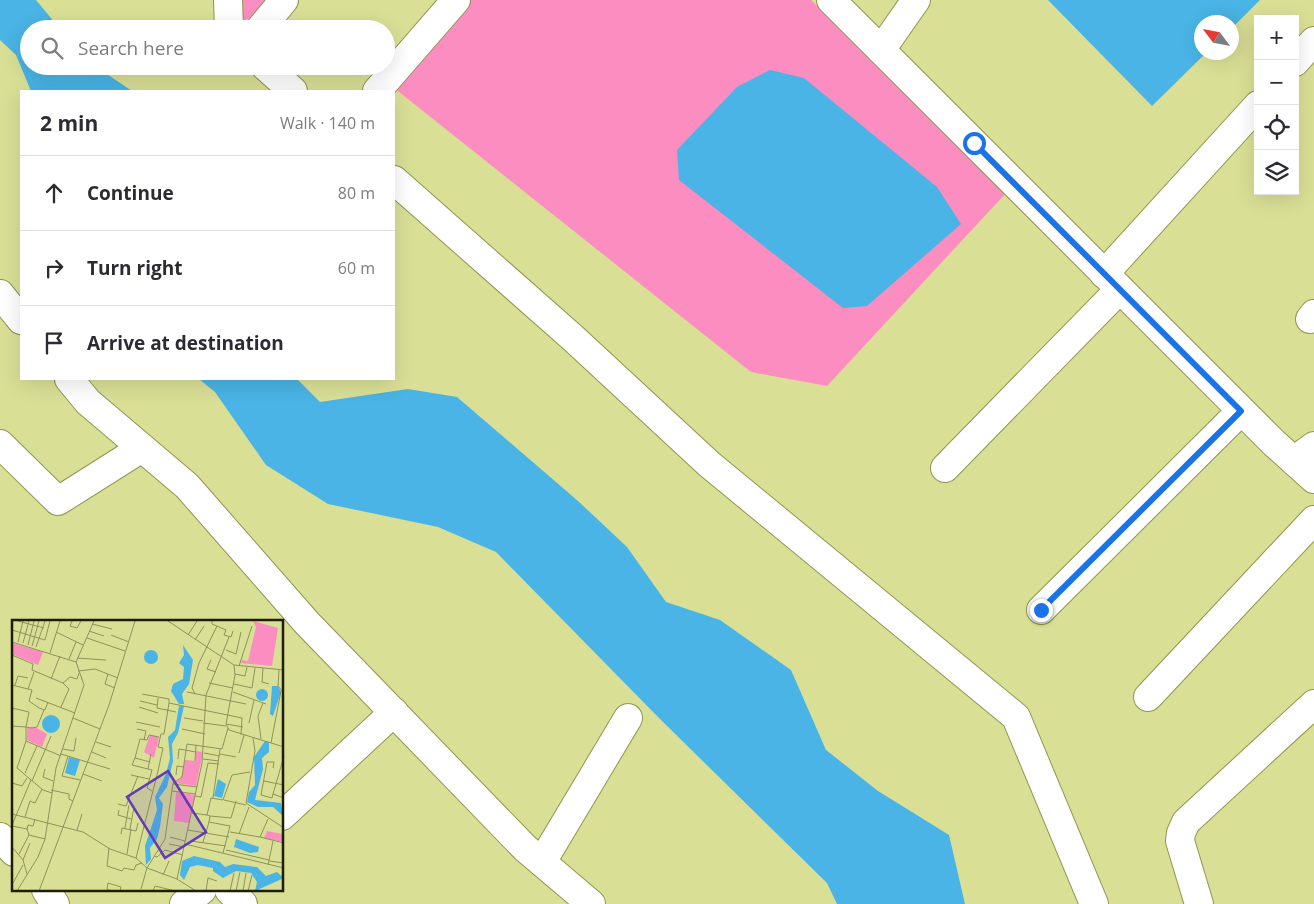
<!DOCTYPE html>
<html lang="en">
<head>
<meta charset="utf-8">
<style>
	body { margin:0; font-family:"Open Sans",sans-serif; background:#f7f7f7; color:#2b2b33 }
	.controls { position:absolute; right:15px; top:15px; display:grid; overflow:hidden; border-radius:0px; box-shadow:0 5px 20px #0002 }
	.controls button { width:45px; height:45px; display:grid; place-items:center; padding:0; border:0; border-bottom:1px solid #e1e1e2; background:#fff; color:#2b2b33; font:25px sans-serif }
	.compass { position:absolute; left:1194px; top:15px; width:45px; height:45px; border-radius:50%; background:#fff; box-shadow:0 5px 20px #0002; rotate:302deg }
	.stop { position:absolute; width:15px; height:15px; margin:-11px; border:4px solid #1a73e8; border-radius:50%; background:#fff }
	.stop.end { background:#1a73e8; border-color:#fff; box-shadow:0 1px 5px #0008 }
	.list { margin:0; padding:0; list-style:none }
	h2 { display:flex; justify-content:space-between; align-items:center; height:65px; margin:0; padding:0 20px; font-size:21px }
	h2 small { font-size:16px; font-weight:400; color:#7c7c81 }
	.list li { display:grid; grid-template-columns:32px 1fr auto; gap:15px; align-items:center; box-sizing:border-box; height:75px; padding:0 20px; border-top:1px solid #e1e1e2 }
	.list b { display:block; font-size:19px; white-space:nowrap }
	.list em { font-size:16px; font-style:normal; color:#7c7c81 }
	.icon { flex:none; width:28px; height:28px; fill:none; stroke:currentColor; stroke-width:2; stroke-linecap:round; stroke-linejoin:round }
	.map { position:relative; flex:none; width:1314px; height:904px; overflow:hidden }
	.search { position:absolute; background:#fff; box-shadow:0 5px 20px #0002; left:20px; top:20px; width:375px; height:55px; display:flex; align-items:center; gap:12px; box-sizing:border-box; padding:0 18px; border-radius:28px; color:#7c7c81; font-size:19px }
	.panel { position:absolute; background:#fff; box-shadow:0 5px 20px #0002; left:20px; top:90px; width:375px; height:290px; border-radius:0px }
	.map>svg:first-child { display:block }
</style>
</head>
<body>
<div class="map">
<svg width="1314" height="904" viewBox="0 0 1314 904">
	<rect width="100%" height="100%" fill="#dadf96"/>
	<g fill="#fc8dc0">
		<polygon points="237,0 265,0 251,17 237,26"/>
		<polygon points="469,0 811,0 1007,192 827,386 751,372 394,88"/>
	</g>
	<g fill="#49b4e5">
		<polygon points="0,0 36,0 60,29 29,29 29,66 95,66 132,91 31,91 16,55 0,40"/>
		<polygon points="1048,0 1260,0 1232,28 1232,22 1202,22 1202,52 1206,53 1152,106"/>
		<polygon points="770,70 804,78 937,187 961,224 867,306 843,308 679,180 677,150 737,87"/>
		<polygon points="199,379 297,379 320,402 408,389 457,397 578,501 627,547 666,602 720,620 791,670 826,750 878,791 949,835 965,904 837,904 827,883 660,719 496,552 438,527 328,504 266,465 215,392"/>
	</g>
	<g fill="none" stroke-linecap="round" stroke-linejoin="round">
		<g stroke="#91954e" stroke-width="30">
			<g id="minor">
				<polyline points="228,0 229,29"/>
				<polyline points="831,0 1274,443 1314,479"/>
				<polyline points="260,29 284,0"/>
				<polyline points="881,50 916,0"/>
				<polyline points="1295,62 1314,41"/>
				<polyline points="265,66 293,91"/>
				<polyline points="377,91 456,0"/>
				<polyline points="394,180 573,338 709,464 1016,717 1094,904"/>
				<polyline points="1104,274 1258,105"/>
				<polyline points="0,294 21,320"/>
				<polyline points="1310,319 1314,314"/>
				<polyline points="69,379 88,402 187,486 307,623 525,848 591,904"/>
				<polyline points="0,444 58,501 142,448"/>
				<polyline points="1294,461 1314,446"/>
				<polyline points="945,468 1120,289"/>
				<polyline points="1041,610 1241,411"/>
				<polyline points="1148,697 1314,520"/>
				<polyline points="282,816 394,712"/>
				<polyline points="0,837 14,852"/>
				<polyline points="542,862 628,718"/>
				<polyline points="46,890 55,904"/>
				<polyline points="229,890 243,904"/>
				<polyline points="184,904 202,890"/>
				<polyline points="1199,904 1180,841 1181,833 1186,822 1314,704"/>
			</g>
		</g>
		<use href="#minor" stroke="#fff" stroke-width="28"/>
	</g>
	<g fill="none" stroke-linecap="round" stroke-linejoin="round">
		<polyline stroke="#1a73e8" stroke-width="6" points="974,143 1241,411 1041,610"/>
	</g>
	<g transform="translate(12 620)">
		<rect width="271" height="271" fill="#dadf96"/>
		<path d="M241,1L266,8L260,46L229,43L230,40L236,41L244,7ZM0,23L31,32L26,45L0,34ZM23,107L35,114L30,127L15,120V108ZM138,115L147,117L142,138L132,132ZM184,131L191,132L184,166L163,163L170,157L173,140L183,141ZM164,172L183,175L177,203L162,201ZM255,211L271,214V222L252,218Z" fill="#fc8dc0"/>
		<path d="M171,25L181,40L177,64L170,74L172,84H167L159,71L161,64L171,59L172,47L167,43L172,35ZM132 37a7 7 0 1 1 14 0a7 7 0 1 1-14 0ZM260,66H266L269,72L261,96L258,94ZM244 75a6 6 0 1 1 12 0a6 6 0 1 1-12 0ZM167,86H172L166,113L160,124L161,141L155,167L147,178L151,184L148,207L145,219L138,228L139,239L134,245L133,226L145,190L143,177L154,154L158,138L156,117L163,110ZM30 104a9 9 0 1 1 18 0a9 9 0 1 1-18 0ZM253,121L257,122V132L250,138L251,149L243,180L269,183L271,196L261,187H246L235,182L237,172L243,165L242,137ZM57,137L68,140L63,156L53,153ZM206,159L214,164L210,178L202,176ZM224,219L247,227L246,232L238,233L222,227ZM182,236L208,242L213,247L221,244L245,247L254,256L265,252L272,258L243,271L245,262L239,253L224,251L211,258L201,251V248L186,245L178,247L172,260L168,255L170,241Z" fill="#49b4e5"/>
		<path fill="none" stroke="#8e925b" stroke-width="1" d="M6,1L32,8M60,1L58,6L65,8L69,1M156,1L222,45L272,50M200,1V4L214,10L212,15L219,17L221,11M80,4L100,9M0,10L33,20L38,1M77,11L92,16M44,12L71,25M99,15L117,22M176,15L185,1M75,18L113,31M183,20L192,6M0,22L64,42M6,22L11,1M11,23L17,1M16,25L22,1M20,26L27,1M24,27L33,1M214,30L224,34L229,12M38,33L48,1M0,35L21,44L20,50L51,63L58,57L65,59L67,53M65,38L94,40M57,39L64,22M199,40L195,49L204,52M222,45L223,55L214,104L217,110L272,127M227,46L240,6M251,48L250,62L257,64M267,50L266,66L271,72M66,51L83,49L106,58M96,54L93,64L103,68M223,54L233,56L235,47M39,59L48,36M197,63L221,68M222,64L240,68L243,48M0,65L20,70L17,81L27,88L33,90L36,82M3,65L6,56L16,58M16,69L22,52M175,72L234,84M221,72L254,84M130,74L157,79V83M183,74L180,68L187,43L205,6M24,78L63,93M146,78L145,88L164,92M128,81L145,85M49,87L57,69L51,63M127,87L146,93M0,88L17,92L14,107L20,108L25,107L32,90M61,98L88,109M172,98L191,101M124,102L148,107M191,103L214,106M237,103L242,80M214,104L231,107M0,106L14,107V121M125,109L134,111L132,120M170,109L193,114M241,118L243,131L234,183L272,208M249,119L246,96L251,83M84,122L99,127M259,123L269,71M51,129L62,131L64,118M80,132L94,138M192,133L208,136M227,133L232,115M49,134L98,149M208,134L224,137M56,136L50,156L68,160M272,136L261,174L272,178M123,138L128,119L135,120L137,115L147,117M166,139L167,129L184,132M191,139L207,141M183,141L184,125M138,142L123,138L120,145L140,150L135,168L140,171M261,148L262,142H255L249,175L260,178L261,174M33,149L31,157L41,161M136,149L139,134M13,153L25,126M71,154L90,161M119,155L137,159M164,155L165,146L172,147M20,161L39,116M252,161L272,165M0,163L10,166L15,158M161,164L185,167M39,170L57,174V179L61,181M160,171L184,174M40,173L31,170L5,148L14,121L49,136M183,176L189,177L196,143L207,144M201,178L208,129M212,180L234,185M106,184L114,186L126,156M107,190L106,195L119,199M180,193L195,195M0,194L71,212L98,229L124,238L135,248L165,259L184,271M198,196L219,198L224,181M13,197L18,181L23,183L30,169M256,199L248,217L272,223M197,202L198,196L195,195L199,178L211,180L220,155L238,152M0,205L19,160M0,206L15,209L16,205L21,206L23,199M113,208L117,185M15,209L17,215L33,219M118,209L122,187M65,210L70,194M176,210L217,217M218,212L248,217M109,214L110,208L124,211L126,203M227,214L237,187M158,217L173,221M179,221L214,226M191,222L197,202L218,206L211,233M157,224L172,227M173,224L272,248M0,227L11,240L15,254M97,228L95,246L110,251L112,248L122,250L124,245L130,243M214,230L257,240M7,234L17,215M115,234L119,209M142,236L145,237L153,230L171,235M124,238L146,151L151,128L146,127L149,114H152L157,83L230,98L229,115M11,240L18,223M257,241L272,243M256,245L261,221M151,255L157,241M165,259L190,143L194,75L217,17M1,263L11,245M129,269L135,248L153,219L161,163L170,157L175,124L210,129L216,108M5,271L26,237L33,219L44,148L72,65L64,42L82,1M27,271L97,85L123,1M99,271L95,269L96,263L109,267L108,271M141,271L143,266L163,271M194,271L196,258L205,261M218,271L222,253M224,271L228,252M231,271L234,253M236,271L240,255"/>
		<path fill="#613cb5" fill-opacity="0.15" stroke="#613cb5" stroke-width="2.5" d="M156,151L194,212L153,238L115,177Z"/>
		<rect width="271" height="271" fill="none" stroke="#1d1e02" stroke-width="2.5"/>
	</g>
</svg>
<div class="controls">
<button>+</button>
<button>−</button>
<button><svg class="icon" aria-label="locate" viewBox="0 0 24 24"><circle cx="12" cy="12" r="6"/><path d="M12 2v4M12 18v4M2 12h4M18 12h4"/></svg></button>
<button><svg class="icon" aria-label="layers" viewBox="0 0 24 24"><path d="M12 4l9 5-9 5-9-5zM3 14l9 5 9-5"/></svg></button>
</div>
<svg class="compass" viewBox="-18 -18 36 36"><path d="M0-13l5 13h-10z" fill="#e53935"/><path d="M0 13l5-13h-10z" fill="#7c7c81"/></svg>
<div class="stop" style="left:974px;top:143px"></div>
<div class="stop end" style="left:1041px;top:610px"></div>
<div class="search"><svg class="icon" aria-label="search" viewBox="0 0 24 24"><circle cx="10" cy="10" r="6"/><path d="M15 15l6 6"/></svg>Search here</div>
<section class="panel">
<h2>2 min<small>Walk · 140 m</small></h2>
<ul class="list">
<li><svg class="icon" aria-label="ahead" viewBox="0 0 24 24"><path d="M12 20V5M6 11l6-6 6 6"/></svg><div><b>Continue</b></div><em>80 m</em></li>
<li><svg class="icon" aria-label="right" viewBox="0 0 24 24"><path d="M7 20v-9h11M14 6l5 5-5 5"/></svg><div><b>Turn right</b></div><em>60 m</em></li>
<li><svg class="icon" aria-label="arrive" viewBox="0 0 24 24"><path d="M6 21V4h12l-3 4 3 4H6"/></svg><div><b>Arrive at destination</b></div></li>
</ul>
</section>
</div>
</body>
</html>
